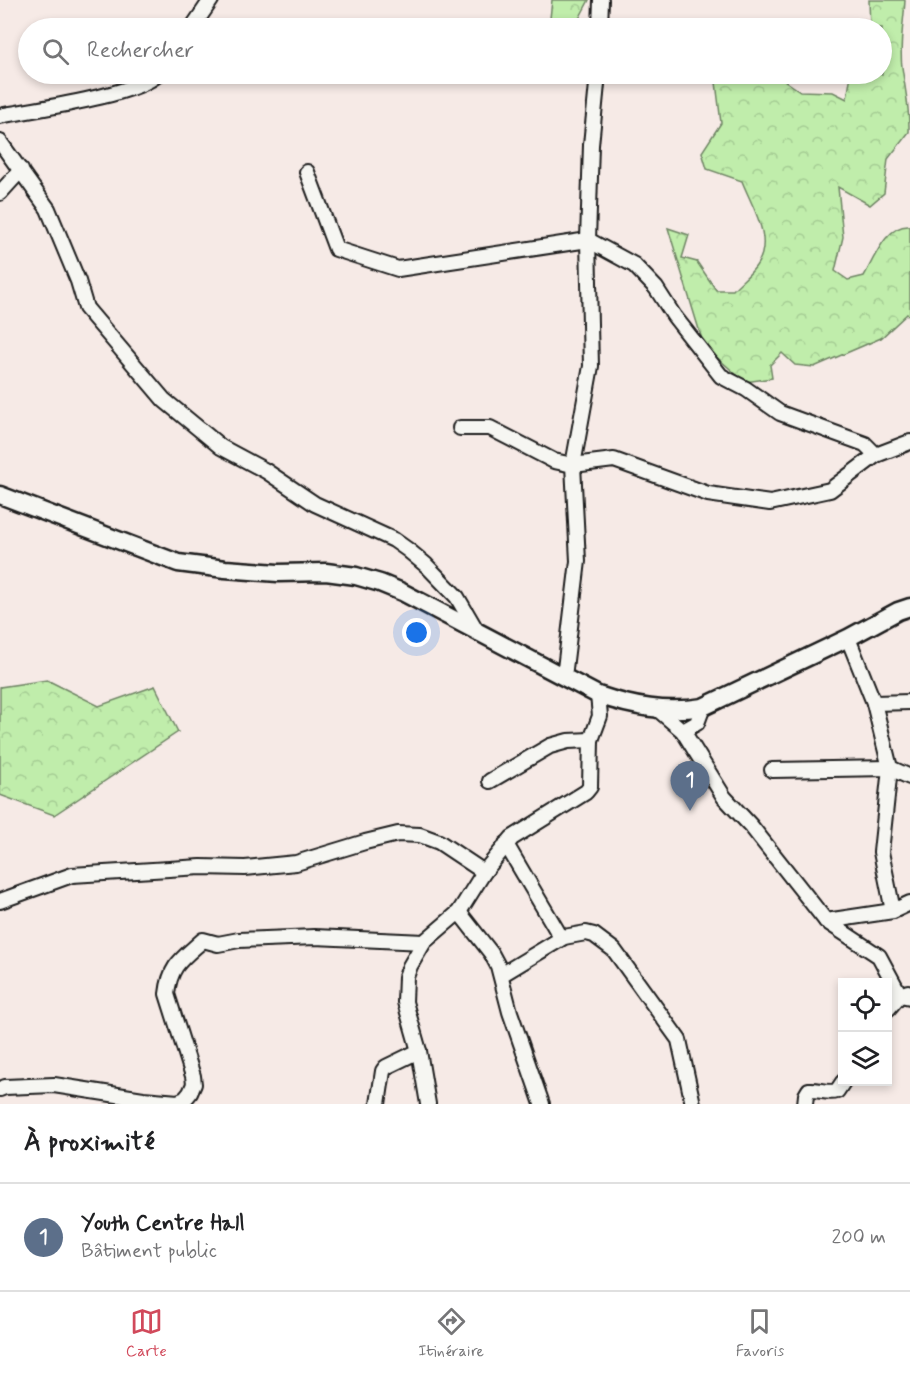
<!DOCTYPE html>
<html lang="fr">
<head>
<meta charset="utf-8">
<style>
	body { margin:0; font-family:Mynerve,sans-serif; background:#f2f2f2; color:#202124 }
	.controls { position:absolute; right:18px; bottom:18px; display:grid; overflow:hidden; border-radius:0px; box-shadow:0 3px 9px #0003 }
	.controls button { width:54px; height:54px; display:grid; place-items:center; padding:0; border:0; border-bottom:2px solid #e0e0e0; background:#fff; color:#202124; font:30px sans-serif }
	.you { position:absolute; left:417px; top:633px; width:21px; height:21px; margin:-15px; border:4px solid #fff; border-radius:50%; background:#1a73e8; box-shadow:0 0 0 9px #1a73e833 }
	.badge { display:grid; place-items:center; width:39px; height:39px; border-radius:50%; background:#d1495b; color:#fff; font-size:20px; font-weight:700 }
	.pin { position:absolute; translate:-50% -50px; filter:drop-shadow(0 2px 3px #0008) }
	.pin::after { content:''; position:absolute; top:32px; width:21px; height:18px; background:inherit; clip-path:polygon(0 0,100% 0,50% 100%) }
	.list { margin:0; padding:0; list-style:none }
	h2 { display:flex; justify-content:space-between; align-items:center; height:78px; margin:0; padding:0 24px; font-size:26px }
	h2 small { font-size:20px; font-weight:400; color:#757577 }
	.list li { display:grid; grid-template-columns:39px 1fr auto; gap:18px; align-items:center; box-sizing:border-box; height:108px; padding:0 24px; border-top:2px solid #e0e0e0 }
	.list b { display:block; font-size:22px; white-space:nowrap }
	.list p { margin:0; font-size:20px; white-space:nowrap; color:#757577 }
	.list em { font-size:20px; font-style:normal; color:#757577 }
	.icon { flex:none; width:33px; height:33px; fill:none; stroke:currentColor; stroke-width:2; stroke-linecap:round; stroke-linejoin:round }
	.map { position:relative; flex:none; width:910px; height:1104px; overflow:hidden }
	.search { position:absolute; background:#fff; box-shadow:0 3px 9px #0003; left:18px; right:18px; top:18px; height:66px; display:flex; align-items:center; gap:15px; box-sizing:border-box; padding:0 21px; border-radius:33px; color:#757577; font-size:22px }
	.sheet { height:186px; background:#fff }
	nav { display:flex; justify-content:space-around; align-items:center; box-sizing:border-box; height:84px; border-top:2px solid #e0e0e0; background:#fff; font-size:16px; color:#757577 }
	nav a { display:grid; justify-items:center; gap:3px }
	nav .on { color:#d1495b }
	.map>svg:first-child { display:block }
</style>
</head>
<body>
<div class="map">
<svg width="910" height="1104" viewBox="0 0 910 1104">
	<defs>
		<pattern id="forest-crowns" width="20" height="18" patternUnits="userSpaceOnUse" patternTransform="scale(1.5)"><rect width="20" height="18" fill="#c0edab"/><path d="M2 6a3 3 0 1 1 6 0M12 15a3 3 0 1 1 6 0" fill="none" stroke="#a4cb93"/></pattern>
	</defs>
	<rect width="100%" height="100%" fill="#f6eae6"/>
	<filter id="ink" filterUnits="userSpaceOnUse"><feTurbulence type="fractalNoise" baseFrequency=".0167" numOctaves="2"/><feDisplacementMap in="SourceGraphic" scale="12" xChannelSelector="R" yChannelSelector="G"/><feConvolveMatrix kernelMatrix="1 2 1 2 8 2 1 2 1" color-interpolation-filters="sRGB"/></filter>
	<g filter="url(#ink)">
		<g fill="url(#forest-crowns)" stroke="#6e8464" stroke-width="1.5">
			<polygon points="552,0 589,0 574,28 549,28"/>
			<path d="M869,0H905C904,21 899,45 902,67C905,89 910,109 909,132L888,159L884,193L870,205L838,187L843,237L835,271L848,280L864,276C874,259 886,224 910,226V316L907,314L881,338L814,367L795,365L782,353L770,365L772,378L745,382L704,346L668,228L689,235L682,258L697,262L716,290H733C740,282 750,275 756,266C775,240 752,207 742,181L707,169L702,152L721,123L715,74H775L800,91L833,92L847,99L851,74H882V28H870Z"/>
			<polygon points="47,680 99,706 155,686 178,732 54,815 0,795 0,687"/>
		</g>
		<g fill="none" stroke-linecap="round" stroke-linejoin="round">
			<g stroke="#1c1c1c" stroke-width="18">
				<g id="minor">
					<polyline points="192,28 211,0"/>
					<polyline points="600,28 601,0"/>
					<path d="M0,116C36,109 134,96 158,74"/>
					<polyline points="0,142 48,209 78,281 86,308 164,400 221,447 266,471 315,504 394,540 408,550 426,565 457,597 478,633"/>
					<polyline points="307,172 336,249 398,269 588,240 634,265 656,288 674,316 721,376 746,389 780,413 865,444 876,455 910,442"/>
					<polyline points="0,193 21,170"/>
					<polyline points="460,428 490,428 554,461 573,465 614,460 708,494 770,503 830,490 876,455"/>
					<polyline points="848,638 874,703 890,768 910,777"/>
					<polyline points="564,677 578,561 573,465 591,366 588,240 591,145 598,74"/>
					<polyline points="874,703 910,702"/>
					<polyline points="656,708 683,731 724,797 751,826 826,921 879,956 900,995 910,997"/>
					<polyline points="683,731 697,723 703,707"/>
					<polyline points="772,770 890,768 881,852 893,911"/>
					<polyline points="490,781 550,746 568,741 591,740"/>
					<polyline points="506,844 559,934 564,937"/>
					<polyline points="0,901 72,875 201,867 245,868 296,863 365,842 398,834 420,835 439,842 484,872"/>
					<polyline points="459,912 491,953 498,966 510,1012 542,1104"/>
					<polyline points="826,921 893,911 910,903"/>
					<polyline points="501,975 564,937 586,933 594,935 614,950 679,1040 693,1104"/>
					<polyline points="888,1009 900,995 908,992"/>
					<path d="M0,1089L5,1087L54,1085L143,1099L178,1102L185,1099L190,1093L194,1084L193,1076L167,994C170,965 182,959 203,940L218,944L239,940L315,937L424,942"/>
					<polyline points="378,1104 383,1071 386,1067 419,1051"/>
					<polyline points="428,1104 419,1051 405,1002 406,977 410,966 424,942 459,912 484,872 512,838 586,792 590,787 591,740 600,716 598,695"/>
					<path d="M805,1104L806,1095L809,1090C818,1089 828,1094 837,1091L843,1082"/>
				</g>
			</g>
			<g stroke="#1c1c1c" stroke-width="21">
				<path id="tertiary" d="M0,495L178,563L225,569L278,573L326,572L356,576L380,583L402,592L598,695C633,707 666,713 703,707L848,638L898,611L910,607"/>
			</g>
			<use href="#minor" stroke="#f6f6f2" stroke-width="14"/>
			<use href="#tertiary" stroke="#f6f6f2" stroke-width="16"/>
		</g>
	</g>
</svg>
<div class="controls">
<button><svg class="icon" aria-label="locate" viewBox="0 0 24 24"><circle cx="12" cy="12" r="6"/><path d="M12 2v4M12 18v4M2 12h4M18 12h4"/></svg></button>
<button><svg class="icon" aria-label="layers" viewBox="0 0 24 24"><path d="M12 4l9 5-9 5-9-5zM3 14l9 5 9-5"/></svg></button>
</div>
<div class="you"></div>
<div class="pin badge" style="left:690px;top:811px;background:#5c6f8a">1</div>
<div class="search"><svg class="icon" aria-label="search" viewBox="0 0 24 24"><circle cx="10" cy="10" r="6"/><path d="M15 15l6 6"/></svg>Rechercher</div>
</div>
<section class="sheet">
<h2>À proximité<small></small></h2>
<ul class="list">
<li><span class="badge" style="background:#5c6f8a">1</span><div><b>Youth Centre Hall</b><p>Bâtiment public</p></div><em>200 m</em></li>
</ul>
</section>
<nav>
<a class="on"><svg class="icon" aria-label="map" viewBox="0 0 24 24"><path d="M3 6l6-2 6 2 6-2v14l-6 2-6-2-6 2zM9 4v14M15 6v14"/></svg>Carte</a>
<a><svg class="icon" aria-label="directions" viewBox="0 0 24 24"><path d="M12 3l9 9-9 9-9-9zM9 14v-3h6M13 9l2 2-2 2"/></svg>Itinéraire</a>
<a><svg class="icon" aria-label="saved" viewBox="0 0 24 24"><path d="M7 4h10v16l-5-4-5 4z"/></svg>Favoris</a>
</nav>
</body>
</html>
